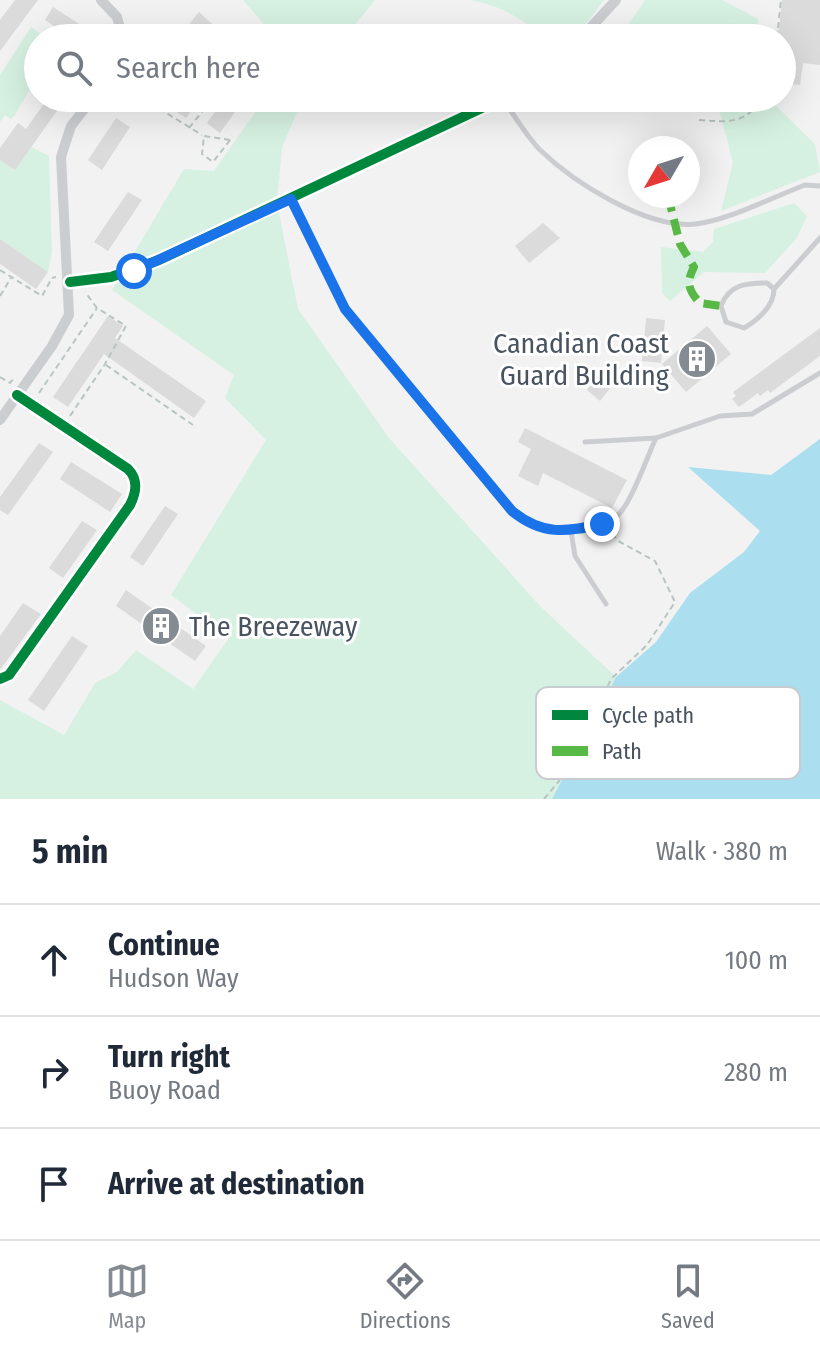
<!DOCTYPE html>
<html lang="en">
<head>
<meta charset="utf-8">
<style>
	body { margin:0; font-family:"Fira Sans Condensed",sans-serif; background:#f2f2f3; color:#1f2937 }
	.compass { position:absolute; left:628px; top:136px; width:72px; height:72px; border-radius:50%; background:#fff; box-shadow:0 8px 32px #0002; rotate:231deg }
	.stop { position:absolute; width:24px; height:24px; margin:-18px; border:6px solid #1a73e8; border-radius:50%; background:#fff }
	.stop.end { background:#1a73e8; border-color:#fff; box-shadow:0 2px 8px #0008 }
	.list { margin:0; padding:0; list-style:none }
	h2 { display:flex; justify-content:space-between; align-items:center; height:104px; margin:0; padding:0 32px; font-size:34px }
	h2 small { font-size:26px; font-weight:400; color:#747a83 }
	.list li { display:grid; grid-template-columns:52px 1fr auto; gap:24px; align-items:center; box-sizing:border-box; height:112px; padding:0 32px; border-top:2px solid #e0e1e3 }
	.list b { display:block; font-size:30px; white-space:nowrap }
	.list p { margin:0; font-size:26px; white-space:nowrap; color:#747a83 }
	.list em { font-size:26px; font-style:normal; color:#747a83 }
	.icon { flex:none; width:44px; height:44px; fill:none; stroke:currentColor; stroke-width:2; stroke-linecap:round; stroke-linejoin:round }
	.map { position:relative; flex:none; width:820px; height:799px; overflow:hidden }
	.search { position:absolute; background:#fff; box-shadow:0 8px 32px #0002; left:24px; right:24px; top:24px; height:88px; display:flex; align-items:center; gap:20px; box-sizing:border-box; padding:0 28px; border-radius:44px; color:#747a83; font-size:30px }
	.sheet { height:440px; background:#fff }
	nav { display:flex; justify-content:space-around; align-items:center; box-sizing:border-box; height:112px; border-top:2px solid #e0e1e3; background:#fff; font-size:22px; color:#747a83 }
	nav a { display:grid; justify-items:center; gap:4px }
	nav .on { color:#848b92 }
	.map>svg:first-child { display:block }
</style>
</head>
<body>
<div class="map">
<svg width="820" height="799" viewBox="0 0 820 799">
	<rect width="100%" height="100%" fill="#f2f2f2"/>
	<g fill="#d6f1e2">
		<polygon points="243,0 375,0 344,38 276,38"/>
		<path d="M469,0H604L575,38H544C521,17 499,5 469,0Z"/>
		<polygon points="645,0 722,0 758,19 757,38 619,38"/>
		<polygon points="31,27 46,38 38,38 38,75 15,115 11,119 5,115 0,122 0,75"/>
		<polygon points="265,98 303,98 282,147 277,203 298,309 389,438 540,606 616,677 552,799 0,799 0,700 64,735 95,683 117,672 136,650 193,689 229,638 171,595 266,440 225,398 234,375 112,290 184,169 214,171"/>
		<polygon points="716,98 768,98 815,144 820,172 721,211 733,162"/>
		<polygon points="31,147 49,156 52,252 48,272 0,239 0,160 15,170"/>
		<polygon points="794,203 807,216 797,238 765,273 704,272 670,301 662,293 661,247 703,252 713,242 714,229"/>
	</g>
	<polygon fill="#abdeef" points="820,439 820,799 552,799 616,677 656,642 690,593 744,552 760,531 688,467 771,475"/>
	<g fill="#dbdbdc">
		<polygon points="15,0 38,0 0,51 0,20"/>
		<polygon points="782,0 820,0 820,65 803,63 800,85 784,84 788,51 783,50 782,38 759,38 759,34 779,30"/>
		<polygon points="53,7 101,38 72,38 45,20"/>
		<polygon points="199,12 227,38 195,38 185,29"/>
		<polygon points="48,98 66,98 15,170 0,160 0,148 18,123 26,129"/>
		<polygon points="156,98 190,98 197,102 186,118"/>
		<polygon points="225,98 245,98 220,133 207,123"/>
		<polygon points="116,118 130,127 102,170 88,160"/>
		<polygon points="128,192 142,200 108,251 94,242"/>
		<polygon points="543,223 560,238 529,263 515,246"/>
		<polygon points="0,239 48,272 36,289 0,264"/>
		<polygon points="108,316 123,326 115,338 206,401 194,418 104,354 68,407 53,397"/>
		<polygon points="646,318 665,320 661,363 642,361"/>
		<polygon points="707,326 731,354 686,392 662,364"/>
		<polygon points="820,328 820,356 770,393 768,390 760,396 758,393 739,407 732,399 736,396 733,392"/>
		<polygon points="599,375 612,386 600,401 587,390"/>
		<polygon points="525,428 627,480 612,508 543,473 538,486 518,476 531,449 518,442"/>
		<polygon points="39,443 53,452 8,515 0,510 0,497"/>
		<polygon points="71,462 122,494 110,512 60,479"/>
		<polygon points="165,506 178,514 143,566 130,557"/>
		<polygon points="82,521 97,530 63,578 49,568"/>
		<polygon points="126,590 206,646 195,661 116,606"/>
		<polygon points="23,603 41,614 0,670 0,636"/>
		<polygon points="72,636 88,646 44,711 28,700"/>
	</g>
	<g fill="none" stroke-linecap="round" stroke-linejoin="round">
		<g stroke="#b9c5c2" stroke-width="2" stroke-dasharray="6 4" stroke-linecap="butt">
			<polyline points="165,38 174,30 191,38"/>
			<polyline points="777,38 781,0"/>
			<polyline points="782,56 788,53"/>
			<polyline points="142,98 202,135"/>
			<path d="M699,120C726,122 747,125 761,98"/>
			<polyline points="189,128 213,98"/>
			<polyline points="230,140 204,136 202,154 213,162 230,140 232,136"/>
			<polyline points="0,270 42,296 52,278 56,277"/>
			<polyline points="0,296 11,278"/>
			<polyline points="106,365 193,425"/>
			<polyline points="0,377 10,383 14,378"/>
			<polyline points="39,393 97,308"/>
			<polyline points="70,416 105,364 126,326 97,308 85,292"/>
			<polyline points="544,799 559,781 589,728 611,679 647,645 675,602 655,561 620,542 610,532"/>
		</g>
		<g stroke="#cbcdd0" stroke-width="5">
			<path d="M503,100C515,116 525,134 539,149C573,182 646,229 696,224C729,220 773,197 805,185L820,186"/>
			<path d="M291,200L345,309L512,511C540,533 586,541 617,516C631,504 647,457 656,438"/>
			<path d="M767,283L774,289C774,306 758,320 744,328L726,322L721,306C729,284 747,283 767,283Z"/>
			<polyline points="774,289 820,238"/>
			<polyline points="585,442 656,438 720,416 752,414 820,373"/>
			<polyline points="571,531 575,556 606,604"/>
		</g>
		<g stroke="#cbcdd0" stroke-width="10">
			<polyline points="101,0 117,17 123,38"/>
			<polyline points="581,38 616,0"/>
			<polyline points="70,282 111,277 159,260 503,98"/>
			<polyline points="0,420 52,346 69,315 61,157 71,126 93,98"/>
			<path d="M0,679L9,675L130,505C136,493 139,480 128,469L17,395"/>
		</g>
		<path stroke="#58b947" stroke-width="8" stroke-dasharray="16 8" stroke-linecap="butt" d="M668,196L680,244L694,267C686,282 688,290 700,303L721,306"/>
		<g stroke="#fff" stroke-width="15">
			<g id="cycleway">
				<polyline points="70,282 111,277 159,260 503,98"/>
				<path d="M0,679L9,675L130,505C136,493 139,480 128,469L17,395"/>
			</g>
		</g>
		<use href="#cycleway" stroke="#00873e" stroke-width="10"/>
	</g>
	<g fill="none" stroke-linecap="round" stroke-linejoin="round">
		<path stroke="#1a73e8" stroke-width="10" d="M134,271L291,199L345,309L512,511C543,536 566,532 602,524"/>
	</g>
	<defs>
		<g id="building-disc" transform="scale(2)"><circle r="9.5" fill="#848b92" stroke="#fff"/><path d="M-4-6H4V6H1V3H-1V6H-4ZM-2.5-4.3h1.7v1.8h-1.7ZM.8-4.3h1.7v1.8H.8ZM-2.5-1h1.7V.8h-1.7ZM.8-1h1.7V.8H.8Z" fill="#fff"/></g>
	</defs>
	<g fill-rule="evenodd">
		<use href="#building-disc" x="697" y="359"/>
		<use href="#building-disc" x="161" y="626"/>
	</g>
	<g text-anchor="middle" stroke-width="6" stroke-linejoin="round" paint-order="stroke">
		<g font-size="28" fill="#48535f" stroke="#fff" text-anchor="end">
			<text x="669" y="353">Canadian Coast<tspan x="669" dy="32">Guard Building</tspan></text>
			<text x="189" y="636" text-anchor="start">The Breezeway</text>
		</g>
	</g>
	<rect x="536" y="687" width="264" height="92" rx="12" fill="#fff" stroke="#c8cbcf" stroke-width="2"/>
	<rect x="552" y="710" width="36" height="10" fill="#00873e"/>
	<rect x="552" y="746" width="36" height="10" fill="#58b947"/>
	<g font-size="22" fill="#48535f">
		<text x="602" y="723">Cycle path</text>
		<text x="602" y="759">Path</text>
	</g>
</svg>
<svg class="compass" viewBox="-18 -18 36 36"><path d="M0-13l5 13h-10z" fill="#e53935"/><path d="M0 13l5-13h-10z" fill="#747a83"/></svg>
<div class="stop" style="left:134px;top:271px"></div>
<div class="stop end" style="left:602px;top:524px"></div>
<div class="search"><svg class="icon" aria-label="search" viewBox="0 0 24 24"><circle cx="10" cy="10" r="6"/><path d="M15 15l6 6"/></svg>Search here</div>
</div>
<section class="sheet">
<h2>5 min<small>Walk · 380 m</small></h2>
<ul class="list">
<li><svg class="icon" aria-label="ahead" viewBox="0 0 24 24"><path d="M12 20V5M6 11l6-6 6 6"/></svg><div><b>Continue</b><p>Hudson Way</p></div><em>100 m</em></li>
<li><svg class="icon" aria-label="right" viewBox="0 0 24 24"><path d="M7 20v-9h11M14 6l5 5-5 5"/></svg><div><b>Turn right</b><p>Buoy Road</p></div><em>280 m</em></li>
<li><svg class="icon" aria-label="arrive" viewBox="0 0 24 24"><path d="M6 21V4h12l-3 4 3 4H6"/></svg><div><b>Arrive at destination</b></div></li>
</ul>
</section>
<nav>
<a class="on"><svg class="icon" aria-label="map" viewBox="0 0 24 24"><path d="M3 6l6-2 6 2 6-2v14l-6 2-6-2-6 2zM9 4v14M15 6v14"/></svg>Map</a>
<a><svg class="icon" aria-label="directions" viewBox="0 0 24 24"><path d="M12 3l9 9-9 9-9-9zM9 14v-3h6M13 9l2 2-2 2"/></svg>Directions</a>
<a><svg class="icon" aria-label="saved" viewBox="0 0 24 24"><path d="M7 4h10v16l-5-4-5 4z"/></svg>Saved</a>
</nav>
</body>
</html>
